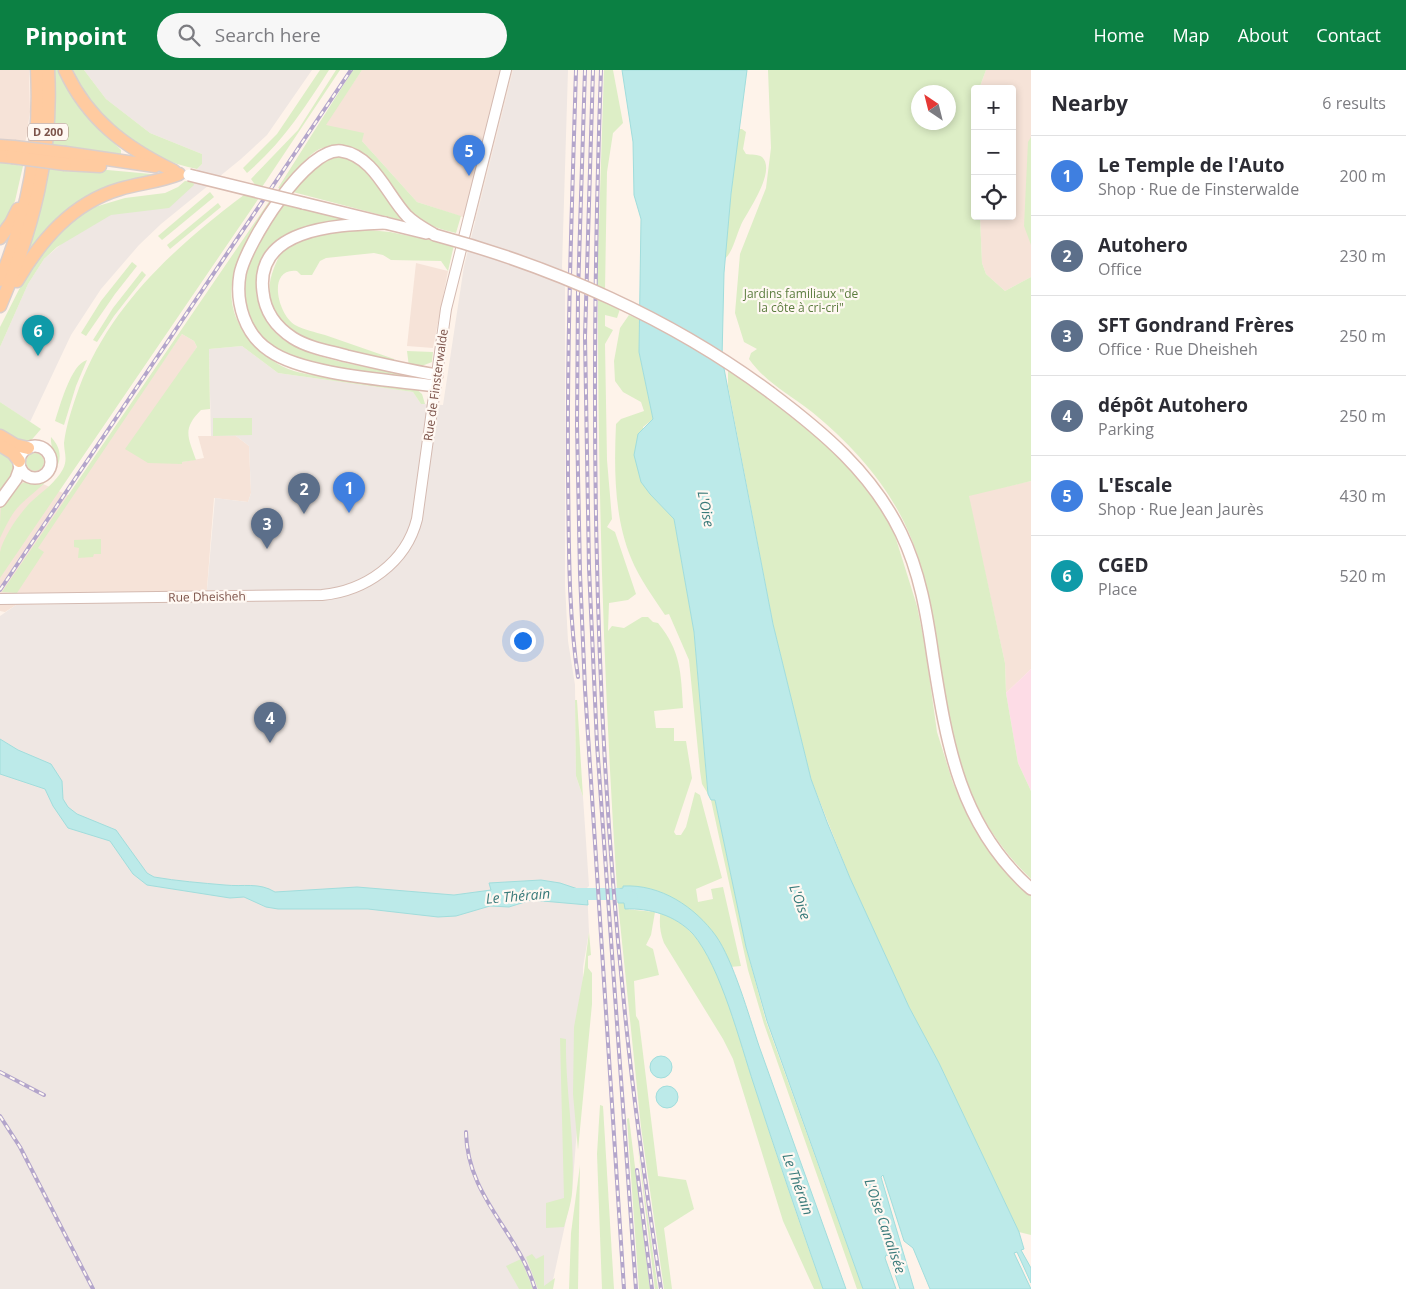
<!DOCTYPE html>
<html lang="en">
<head>
<meta charset="utf-8">
<style>
	body { margin:0; font-family:"Open Sans",sans-serif; background:#f7f7f7; color:#2b2b33 }
	.controls { position:absolute; right:15px; top:15px; display:grid; overflow:hidden; border-radius:5px; box-shadow:0 2px 8px #0003 }
	.controls button { width:45px; height:45px; display:grid; place-items:center; padding:0; border:0; border-bottom:1px solid #e1e1e2; background:#fff; color:#2b2b33; font:25px sans-serif }
	.compass { position:absolute; left:911px; top:15px; width:45px; height:45px; border-radius:50%; background:#fff; box-shadow:0 2px 8px #0003; rotate:325deg }
	.you { position:absolute; left:522px; top:570px; width:18px; height:18px; margin:-12px; border:4px solid #fff; border-radius:50%; background:#1a73e8; box-shadow:0 0 0 8px #1a73e833 }
	.badge { display:grid; place-items:center; width:32px; height:32px; border-radius:50%; background:#0b8043; color:#fff; font-size:16px; font-weight:700 }
	.pin { position:absolute; translate:-50% -41px; filter:drop-shadow(0 1px 2px #0008) }
	.pin::after { content:''; position:absolute; top:26px; width:18px; height:15px; background:inherit; clip-path:polygon(0 0,100% 0,50% 100%) }
	.list { margin:0; padding:0; list-style:none }
	h2 { display:flex; justify-content:space-between; align-items:center; height:65px; margin:0; padding:0 20px; font-size:21px }
	h2 small { font-size:16px; font-weight:400; color:#7c7c81 }
	.list li { display:grid; grid-template-columns:32px 1fr auto; gap:15px; align-items:center; box-sizing:border-box; height:80px; padding:0 20px; border-top:1px solid #e1e1e2 }
	.list b { display:block; font-size:19px; white-space:nowrap }
	.list p { margin:0; font-size:16px; white-space:nowrap; color:#7c7c81 }
	.list em { font-size:16px; font-style:normal; color:#7c7c81 }
	.icon { flex:none; width:28px; height:28px; fill:none; stroke:currentColor; stroke-width:2; stroke-linecap:round; stroke-linejoin:round }
	.map { position:relative; flex:none; width:1031px; height:1219px; overflow:hidden }
	header { display:flex; align-items:center; gap:30px; box-sizing:border-box; height:70px; padding:0 25px; background:#0b8043; color:#fff }
	header strong { font-size:24px }
	nav { display:flex; gap:28px; margin-inline-start:auto; font-size:18px }
	.search { width:350px; height:45px; background:#f7f7f7; display:flex; align-items:center; gap:12px; box-sizing:border-box; padding:0 18px; border-radius:28px; color:#7c7c81; font-size:19px }
	main { display:flex }
	aside { flex:1; background:#fff }
	.map>svg:first-child { display:block }
</style>
</head>
<body>
<header>
<strong>Pinpoint</strong>
<div class="search"><svg class="icon" aria-label="search" viewBox="0 0 24 24"><circle cx="10" cy="10" r="6"/><path d="M15 15l6 6"/></svg>Search here</div>
<nav><a>Home</a><a>Map</a><a>About</a><a>Contact</a></nav>
</header>
<main>
<div class="map">
<svg width="1031" height="1219" viewBox="0 0 1031 1219">
	<rect width="100%" height="100%" fill="#fef3ea"/>
	<g fill="#f6e3d8">
		<polygon points="0,0 29,0 30,42 26,69 0,135"/>
		<polygon points="362,0 513,0 475,151 417,132 362,71 324,56"/>
		<polygon points="986,0 1031,0 1031,207 1005,221 986,204 982,193 980,146 1012,146 1012,19 979,19"/>
		<polygon points="416,193 448,201 433,278 407,276"/>
		<polygon points="182,264 194,271 197,277 165,325 182,392 204,388 198,366 236,366 249,376 251,423 248,432 214,428 206,531 16,535 5,542 0,541 0,395 70,426"/>
		<polygon points="1031,411 1031,599 1006,623 1005,593 968,425"/>
	</g>
	<g fill="#efe7e3">
		<polygon points="84,0 312,0 267,65 241,89 161,154 139,175 101,219 71,265 30,352 0,332 0,277 28,214 44,189 73,164 111,142 168,131 202,94 202,84 150,63 106,29"/>
		<polygon points="513,0 568,0 562,197 565,217 565,515 568,571 575,615 576,706 583,727 589,816 587,818 589,862 583,897 582,995 572,1123 551,1219 0,1219 0,546 16,535 206,531 215,428 248,432 251,423 249,376 236,366 211,366 209,279 242,276 278,303 413,322 421,334 443,335 464,196"/>
	</g>
	<polygon fill="#fddce6" points="1031,599 1031,721 1018,693 1006,623"/>
	<g fill="#ddeec6" fill-rule="evenodd">
		<polygon points="52,0 62,0 86,44 121,80 121,86 51,77"/>
		<path d="M73,0H84L106,29L150,63L202,84V94L197,99C144,89 94,51 73,0Z"/>
		<path d="M320,0H329C305,38 281,74 247,103L243,98L277,64Z"/>
		<path d="M336,0H340L256,126L259,128L0,508C0,500 0,490 0,482C3,467 21,441 32,431C43,421 56,412 63,399C68,389 64,382 64,373C66,355 73,335 79,318C112,230 183,170 256,116L251,109L298,60Z"/>
		<path d="M353,0H362L326,55L364,63L362,71L417,132L461,146L456,163C443,160 428,156 417,147C399,133 389,111 374,93C362,79 340,73 322,78C309,82 290,108 284,120L278,118Z"/>
		<polygon points="604,0 613,0 623,53 613,63 607,102 605,220 597,216"/>
		<path d="M768,0H986L979,19H975V146H980L982,193L986,204L1005,221L1031,207V411L969,426L1005,593L1006,623L1018,693L1031,721V809C997,777 973,736 958,691C952,673 950,651 946,632C936,571 931,508 904,452C883,409 849,372 812,342C789,324 766,313 749,289L751,283L757,279L744,272L735,243L740,184L766,118L771,78ZM918,22H948V52H918Z"/>
		<path d="M738,59H742L746,62L743,79L746,84C751,85 758,84 762,87C777,101 747,142 741,155C736,166 732,185 724,189Z"/>
		<polygon points="1031,67 1031,175 1024,156 1028,72"/>
		<polygon points="337,86 354,91 360,95 402,147 400,150 293,122 321,90"/>
		<polygon points="0,92 23,96 15,131 0,160"/>
		<polygon points="75,97 162,105 101,121 23,194 42,132 49,98"/>
		<polygon points="185,111 193,112 194,115 169,138 111,145 57,177 44,189 28,214 0,277 0,257 33,192 71,150 88,139 125,128 165,123 178,117"/>
		<polygon points="210,122 214,127 162,170 158,166"/>
		<path d="M270,130L275,131C245,174 208,222 251,271C263,284 277,296 294,301C306,305 320,305 332,307C360,310 388,314 415,318L422,324L425,334H421L413,322L278,303L242,276L209,279L210,339L201,340C182,359 188,367 196,390L182,392V394L148,393L125,379L197,277L194,271L182,264L38,478L44,482L17,523L2,522Z"/>
		<polygon points="218,133 221,137 170,179 167,175"/>
		<path d="M284,133L353,149C331,152 307,153 287,164C244,189 248,247 287,272C317,291 376,298 412,306L415,308C398,310 379,304 362,302C308,294 235,284 244,210C247,182 270,156 284,133Z"/>
		<path d="M358,159L390,162L454,175L448,201L441,191L391,190L383,185L374,183L326,188L320,191L312,205H301L297,201C267,197 277,244 295,255C304,260 315,262 325,265C348,273 371,281 394,289V292C367,285 327,278 303,266C274,251 262,228 274,198C277,190 281,181 288,176C308,163 335,162 358,159Z"/>
		<polygon points="132,192 137,196 115,224 86,266 81,263 101,231"/>
		<polygon points="142,201 146,205 114,246 97,272 93,270 113,238"/>
		<path d="M598,229L620,239L617,248L605,245V256L613,260L605,274L607,390L612,449L607,457L615,462L636,524L628,530L609,533L608,561L612,556L624,558L642,547H648L653,552L658,553C681,581 681,603 683,638L654,641L656,658H674V671H686L692,708L674,762L676,765H681L686,757L695,722L700,725L722,808L696,819L698,832L713,829L711,819L723,817L741,896L730,897L719,870L670,847C686,855 698,868 707,884C729,926 741,976 756,1021C777,1087 799,1153 823,1219H814L783,1151L733,989L723,969L664,873C657,855 660,841 664,824L617,819C604,622 598,426 598,229Z"/>
		<path d="M629,245L639,249V282L653,349L643,357L650,424L674,449L694,562L708,724L702,714L700,701L689,590L669,544L665,545C653,527 639,508 631,488C614,447 614,398 616,354L621,349L644,341L641,332L623,322L615,311L614,291L620,258Z"/>
		<polygon points="407,281 433,282 432,292 419,297 409,297"/>
		<path d="M87,290L76,316L64,355L55,351C60,336 71,294 87,290Z"/>
		<polygon points="728,299 801,351 860,406 891,453 917,536 925,576 937,662 953,713 969,748 982,768 1031,822 1031,1165 1019,1162 939,993 909,937 850,808 811,709 773,554 728,316"/>
		<polygon points="0,332 41,359 28,374 0,362"/>
		<polygon points="213,348 252,348 252,365 213,366"/>
		<path d="M51,367C77,395 38,417 20,435C11,444 6,456 0,468C0,459 0,445 1,437C4,428 16,416 25,412C37,407 48,413 54,397C57,388 50,377 51,367Z"/>
		<polygon points="0,380 15,393 16,400 0,424"/>
		<circle cx="35" cy="392" r="9"/>
		<polygon points="101,469 101,484 94,484 93,487 78,488 79,478 74,477 74,470"/>
		<polygon points="575,630 577,630 583,727 576,706"/>
		<polygon points="711,730 715,730 746,877 766,951 863,1219 857,1219 764,954 748,900"/>
		<polygon points="618,833 624,833 625,839 655,842 651,865 646,875 653,879 659,905 634,911 636,946 639,951 658,1106 686,1110 694,1139 664,1158 672,1219 664,1219 641,1057"/>
		<polygon points="589,862 591,885 588,886 588,898 592,903 592,934 578,1080 573,1024 574,957 584,902"/>
		<path d="M560,968L566,969C565,1020 576,1072 572,1123C571,1134 567,1146 564,1157L546,1158V1133L564,1128Z"/>
		<polygon points="600,1035 603,1036 614,1219 602,1219 597,1084"/>
		<polygon points="629,1048 650,1219 639,1219 627,1049"/>
		<polygon points="637,1070 658,1219 655,1219"/>
		<polygon points="580,1095 578,1219 569,1219 571,1163"/>
		<polygon points="532,1184 536,1189 544,1185 544,1216 555,1208 553,1219 538,1219 526,1187"/>
		<polygon points="521,1189 533,1219 519,1219 506,1196"/>
	</g>
	<g fill="#bceae9" stroke="#a1dddc">
		<polygon points="622,0 747,0 731,124 724,203 722,288 773,554 811,709 827,752 850,808 909,937 939,993 1019,1162 1024,1179 1021,1180 1031,1198 1031,1213 1017,1182 1014,1183 1031,1219 930,1219 913,1178 904,1171 883,1105 881,1107 914,1219 900,1219 889,1186 886,1185 885,1188 896,1219 863,1219 767,951 746,877 715,730 711,730 708,724 694,562 674,449 650,424 641,412 634,385 638,364 653,349 639,282 641,149 634,125 633,72"/>
		<path d="M0,669L18,680L51,694L62,711L63,729L68,737L77,744L116,760L147,803L154,807C177,811 202,813 225,815C243,817 259,812 275,822L357,817L454,825L491,820L489,813L541,810L560,813L587,822L588,835L531,830L509,837L490,836L456,846L438,847L368,839H278L266,837L244,827L230,828L147,815L133,804L110,771L68,758L53,736L45,719L0,704Z"/>
		<path d="M623,816C661,814 695,837 716,866C733,890 749,946 759,976C788,1057 817,1138 846,1219H823C799,1151 776,1083 754,1015C740,973 721,897 693,864C675,845 650,838 625,839L624,833H618L617,819L623,818Z"/>
		<circle cx="661" cy="997" r="11"/>
		<circle cx="667" cy="1027" r="11"/>
	</g>
	<g fill="none" stroke-linecap="round" stroke-linejoin="round">
		<polyline stroke="#bceae9" stroke-width="12" points="570,824 617,824 632,828"/>
		<g stroke="#d4bab1" stroke-width="12">
			<path id="tertiary" d="M0,529L322,525C365,521 406,493 417,449L446,239L506,0"/>
		</g>
		<g stroke="#dabbb0" stroke-width="14">
			<g id="secondary">
				<polyline points="303,133 426,163"/>
				<path d="M385,153C341,155 254,156 263,222C265,242 276,257 293,268C309,278 329,281 347,286C377,293 407,300 437,305"/>
				<path d="M435,165C425,159 415,154 407,146C387,125 374,86 341,81C306,77 246,174 240,204C235,233 245,265 270,281C304,305 392,310 435,316"/>
				<path d="M771,323C823,362 872,403 901,463C920,502 927,545 933,587C947,676 960,756 1031,819"/>
				<circle cx="35" cy="392" r="16"/>
				<polyline points="0,431 16,409 20,398"/>
			</g>
		</g>
		<g stroke="#dacfcc" stroke-width="15">
			<g id="primary">
				<path d="M65,0C88,50 126,78 174,101"/>
				<polyline points="0,76 14,77"/>
				<polyline points="66,83 155,96"/>
				<polyline points="0,86 12,87"/>
				<polyline points="65,94 100,96"/>
				<polyline points="0,168 11,153 18,139"/>
				<path d="M0,210C28,144 41,72 37,0"/>
				<path d="M17,211C41,170 72,133 120,119C140,113 159,112 179,104"/>
				<path d="M0,236C33,160 53,83 48,0"/>
				<polyline points="0,366 15,375 28,378"/>
				<polyline points="0,375 13,383 19,391"/>
			</g>
		</g>
		<use href="#tertiary" stroke="#fff" stroke-width="10"/>
		<use href="#secondary" stroke="#fff" stroke-width="11"/>
		<use href="#primary" stroke="#ffcba0" stroke-width="12"/>
		<g stroke="#b3a5cb" stroke-width="4">
			<g id="rail">
				<path d="M576,0C572,135 567,269 568,404C569,472 568,540 578,607"/>
				<polyline points="585,0 578,223 577,355 580,503 585,619 624,1219"/>
				<polyline points="593,0 585,267 589,498 597,674 636,1219"/>
				<path d="M601,0C590,311 592,623 624,933C633,1029 647,1124 661,1219"/>
				<polyline points="0,520 351,0"/>
				<polyline points="0,1002 44,1025"/>
				<polyline points="0,1046 20,1077 93,1219"/>
				<path d="M466,1062C467,1127 518,1161 535,1219"/>
				<polyline points="637,1100 652,1219"/>
			</g>
		</g>
		<use href="#rail" stroke="#fff8f2" stroke-width="2" stroke-dasharray="5.5" stroke-linecap="butt"/>
		<g stroke="#dabbb0" stroke-width="14" stroke-linecap="butt">
			<g id="secondary-bridge">
				<polyline points="189,105 303,133"/>
				<path d="M435,165C554,197 672,249 771,323"/>
			</g>
		</g>
		<g stroke="#dacfcc" stroke-width="15" stroke-linecap="butt">
			<g id="primary-bridge">
				<polyline points="14,77 66,83"/>
				<polyline points="12,87 65,94"/>
			</g>
		</g>
		<use href="#secondary-bridge" stroke="#fff" stroke-width="11"/>
		<use href="#primary-bridge" stroke="#ffcba0" stroke-width="12"/>
	</g>
	<g text-anchor="middle" stroke-width="4.5" stroke-linejoin="round" paint-order="stroke">
		<rect fill="#fff8f2" stroke="#a3847c" stroke-width="1" x="28" y="53.5" width="40" height="17" rx="4"/>
		<g font-size="11" font-weight="bold" fill="#7c534a">
			<text x="48" y="66">D 200</text>
		</g>
		<g font-size="12" fill="#5b7c3e" stroke="#fff8f2">
			<text x="801" y="228">Jardins familiaux "de<tspan x="801" dy="14">la côte à cri-cri"</tspan></text>
		</g>
		<g font-size="12" fill="#7c534a" stroke="#fff8f2">
			<text transform="translate(436 315) rotate(-82)" y="4">Rue de Finsterwalde</text>
			<text transform="translate(207 527) rotate(-1)" y="4">Rue Dheisheh</text>
		</g>
		<g font-size="14" font-style="italic" fill="#397a7a" stroke="#fff8f2">
			<text transform="translate(706 439) rotate(79)" y="5">L'Oise</text>
			<text transform="translate(518 826) rotate(-5)" y="5">Le Thérain</text>
			<text transform="translate(800 832) rotate(70)" y="5">L'Oise</text>
			<text transform="translate(798 1114) rotate(70)" y="5">Le Thérain</text>
			<text transform="translate(885 1156) rotate(71)" y="5">L'Oise Canalisée</text>
		</g>
	</g>
</svg>
<div class="controls">
<button>+</button>
<button>−</button>
<button><svg class="icon" aria-label="locate" viewBox="0 0 24 24"><circle cx="12" cy="12" r="6"/><path d="M12 2v4M12 18v4M2 12h4M18 12h4"/></svg></button>
</div>
<svg class="compass" viewBox="-18 -18 36 36"><path d="M0-13l5 13h-10z" fill="#e53935"/><path d="M0 13l5-13h-10z" fill="#7c7c81"/></svg>
<div class="you"></div>
<div class="pin badge" style="left:349px;top:443px;background:#3f7fe0">1</div>
<div class="pin badge" style="left:304px;top:444px;background:#5c6f8a">2</div>
<div class="pin badge" style="left:267px;top:479px;background:#5c6f8a">3</div>
<div class="pin badge" style="left:270px;top:673px;background:#5c6f8a">4</div>
<div class="pin badge" style="left:469px;top:106px;background:#3f7fe0">5</div>
<div class="pin badge" style="left:38px;top:286px;background:#0f9aa8">6</div>
</div>
<aside>
<h2>Nearby<small>6 results</small></h2>
<ul class="list">
<li><span class="badge" style="background:#3f7fe0">1</span><div><b>Le Temple de l'Auto</b><p>Shop · Rue de Finsterwalde</p></div><em>200 m</em></li>
<li><span class="badge" style="background:#5c6f8a">2</span><div><b>Autohero</b><p>Office</p></div><em>230 m</em></li>
<li><span class="badge" style="background:#5c6f8a">3</span><div><b>SFT Gondrand Frères</b><p>Office · Rue Dheisheh</p></div><em>250 m</em></li>
<li><span class="badge" style="background:#5c6f8a">4</span><div><b>dépôt Autohero</b><p>Parking</p></div><em>250 m</em></li>
<li><span class="badge" style="background:#3f7fe0">5</span><div><b>L'Escale</b><p>Shop · Rue Jean Jaurès</p></div><em>430 m</em></li>
<li><span class="badge" style="background:#0f9aa8">6</span><div><b>CGED</b><p>Place</p></div><em>520 m</em></li>
</ul>
</aside>
</main>
</body>
</html>
